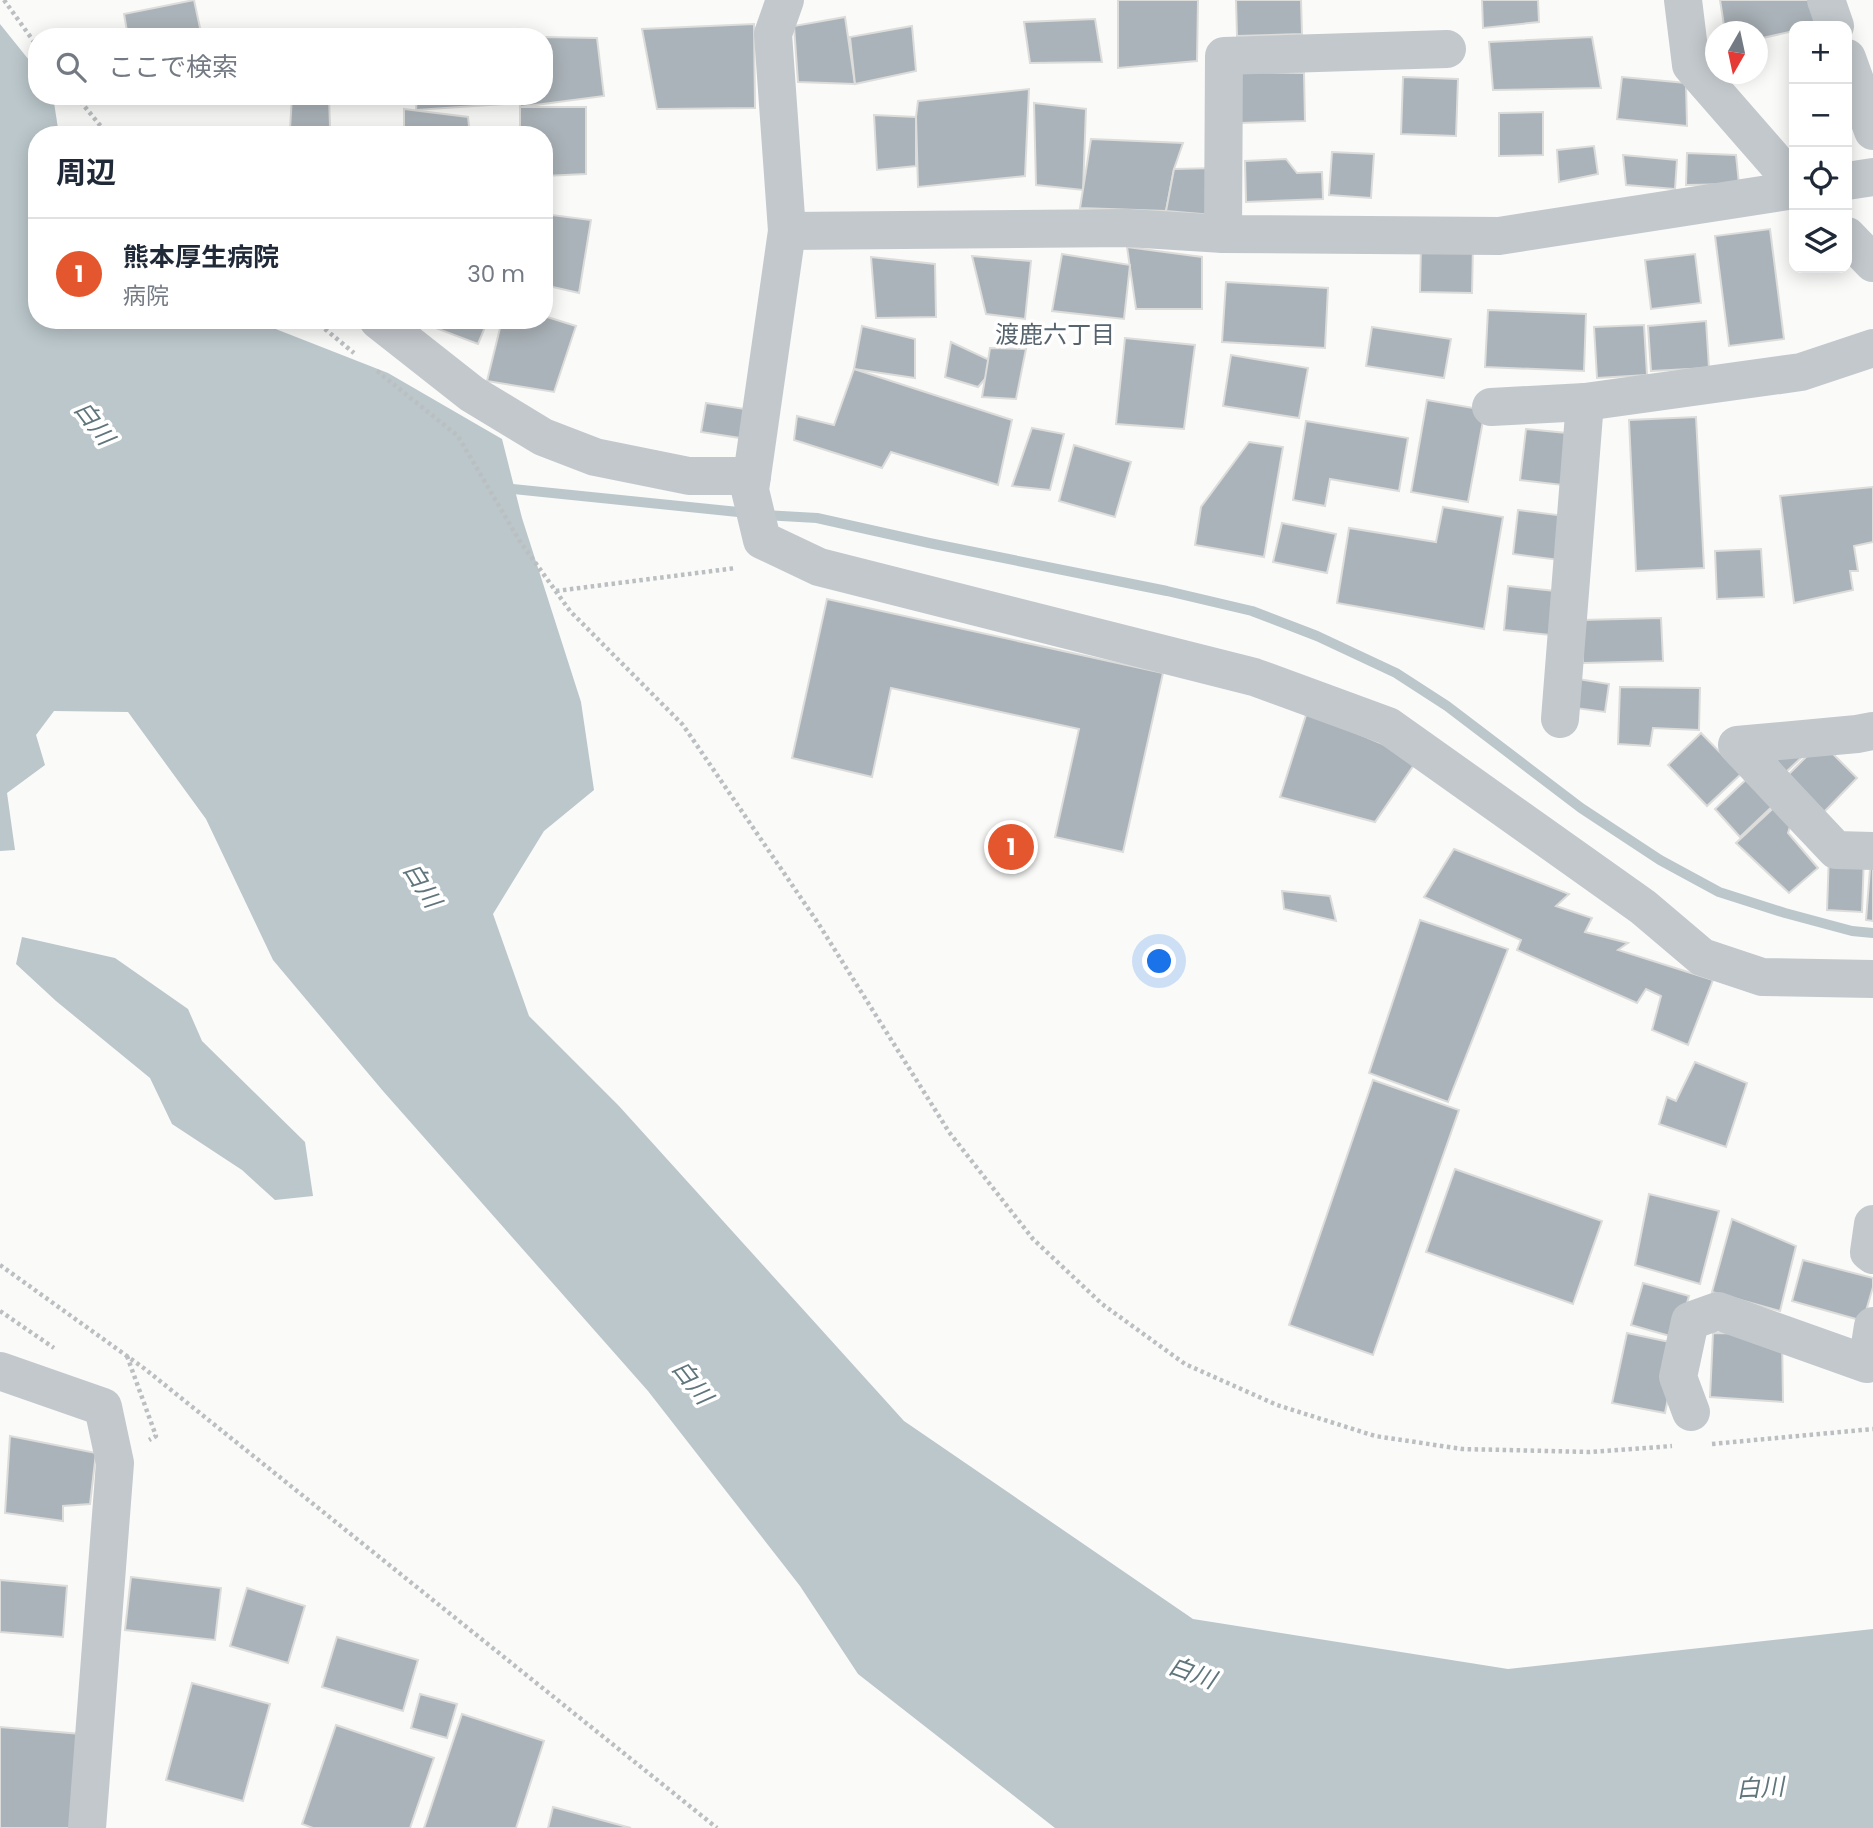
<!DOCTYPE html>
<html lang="ja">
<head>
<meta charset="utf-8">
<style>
	body { margin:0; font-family:Poppins,"Noto Sans JP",sans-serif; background:#f6f6f7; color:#1f2937 }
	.controls { position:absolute; right:21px; top:21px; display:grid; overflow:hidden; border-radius:14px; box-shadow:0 4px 18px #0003 }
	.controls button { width:63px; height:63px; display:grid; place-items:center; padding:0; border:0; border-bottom:2px solid #e0e1e3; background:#fff; color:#1f2937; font:35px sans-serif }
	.compass { position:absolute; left:1705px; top:21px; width:63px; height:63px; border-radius:50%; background:#fff; box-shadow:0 4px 18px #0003; rotate:189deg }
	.you { position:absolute; left:1160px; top:962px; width:24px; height:24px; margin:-18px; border:5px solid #fff; border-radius:50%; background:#1a73e8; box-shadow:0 0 0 10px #1a73e833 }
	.badge { display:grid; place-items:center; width:46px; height:46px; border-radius:50%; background:#e4572e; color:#fff; font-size:23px; font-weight:700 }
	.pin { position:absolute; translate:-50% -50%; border:4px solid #fff; box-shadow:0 2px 7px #0006 }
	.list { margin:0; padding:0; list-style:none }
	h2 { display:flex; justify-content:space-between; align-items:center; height:91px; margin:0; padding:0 28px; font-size:30px }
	h2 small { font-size:23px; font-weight:400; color:#747a83 }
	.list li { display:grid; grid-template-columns:46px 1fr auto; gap:21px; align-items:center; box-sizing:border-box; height:112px; padding:0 28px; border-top:2px solid #e0e1e3 }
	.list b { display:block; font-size:26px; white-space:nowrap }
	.list p { margin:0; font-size:23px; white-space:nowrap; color:#747a83 }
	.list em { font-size:23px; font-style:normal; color:#747a83 }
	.icon { flex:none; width:38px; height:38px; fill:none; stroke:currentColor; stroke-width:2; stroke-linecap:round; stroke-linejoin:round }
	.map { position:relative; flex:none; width:1873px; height:1828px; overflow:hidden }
	.search { position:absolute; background:#fff; box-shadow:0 4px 18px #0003; left:28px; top:28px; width:525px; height:77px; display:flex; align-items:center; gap:18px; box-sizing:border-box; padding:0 24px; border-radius:28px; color:#747a83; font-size:26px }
	.panel { position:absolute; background:#fff; box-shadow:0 4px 18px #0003; left:28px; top:126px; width:525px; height:203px; border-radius:28px }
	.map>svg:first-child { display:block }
</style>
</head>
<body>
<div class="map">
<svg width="1873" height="1828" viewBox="0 0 1873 1828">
	<rect width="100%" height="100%" fill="#fafaf8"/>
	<g fill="#bbc7cb">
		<polygon points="0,24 37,70 37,96 53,96 59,135 37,135 37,320 253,320 388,373 502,439 522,518 581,702 594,790 544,831 493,914 529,1016 619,1106 904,1421 1193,1619 1508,1669 1873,1629 1873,1828 1055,1828 858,1674 800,1586 648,1391 383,1091 273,960 206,819 128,712 54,711 36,735 45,765 7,793 15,850 0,851"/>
		<polygon points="22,937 115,958 188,1009 202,1041 305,1142 313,1196 275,1200 242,1170 172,1124 150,1078 56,1001 16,964"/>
	</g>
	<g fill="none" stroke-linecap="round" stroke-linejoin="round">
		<g stroke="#bbc7cb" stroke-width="10">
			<polyline points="503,488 748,513"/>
			<polyline points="764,515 817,518 929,543 1167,591 1252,611 1317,636 1396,673 1447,706 1581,808 1660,860 1719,892 1785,913 1852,931 1873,933"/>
		</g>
	</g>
	<g fill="#aab3b9" stroke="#dcdcda" stroke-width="2">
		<polygon points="194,0 202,37 128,37 124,14"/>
		<polygon points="1118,0 1198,0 1197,61 1118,68"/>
		<polygon points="1236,0 1301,0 1302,34 1237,36"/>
		<polygon points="1482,0 1538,0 1539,22 1483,28"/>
		<polygon points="1720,0 1809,0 1816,26 1794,26 1794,31 1758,39 1758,32 1725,32"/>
		<polygon points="845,17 855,84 798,82 794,26"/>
		<polygon points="1095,19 1102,62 1030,63 1024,22"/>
		<polygon points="754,24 755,108 657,109 642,29"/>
		<polygon points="912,26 916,71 855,84 850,37"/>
		<polygon points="544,37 597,38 604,96 520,107 520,96 544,96"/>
		<polygon points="1592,37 1601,88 1493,90 1489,42"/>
		<polygon points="1239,72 1304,73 1305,121 1240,123"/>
		<polygon points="1403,77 1458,79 1456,136 1401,134"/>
		<polygon points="1622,77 1686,83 1687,126 1617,119"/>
		<polygon points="1029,89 1025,176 918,187 916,117 918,101"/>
		<polygon points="292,96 329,97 330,127 290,129"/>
		<polygon points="417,96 505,96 504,104 416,110"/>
		<polygon points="1034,103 1086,109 1083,190 1036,185"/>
		<polygon points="520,107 586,107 586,174 544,176 544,135 520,135"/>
		<polygon points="404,109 468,117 470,135 404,135"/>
		<polygon points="1543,112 1543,155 1499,156 1499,113"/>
		<polygon points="874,115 916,117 916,166 877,170"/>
		<polygon points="1091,139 1183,143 1174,169 1166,211 1080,208"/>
		<polygon points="1594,146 1598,174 1559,182 1557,150"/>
		<polygon points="1332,152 1374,154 1371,198 1329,195"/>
		<polygon points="1687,153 1736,155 1739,184 1686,185"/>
		<polygon points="1623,155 1677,160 1675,189 1626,185"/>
		<polygon points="1286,159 1297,173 1322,172 1323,199 1246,202 1245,161"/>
		<polygon points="1216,168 1213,215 1166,211 1174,169"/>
		<polygon points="544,214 591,220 579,293 544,285"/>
		<polygon points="1770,229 1784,339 1729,346 1715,236"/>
		<polygon points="1421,244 1473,245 1472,293 1420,292"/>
		<polygon points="1127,247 1202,257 1202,309 1136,309"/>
		<polygon points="1062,254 1130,265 1124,319 1052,311"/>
		<polygon points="1695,254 1701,303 1651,309 1645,260"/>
		<polygon points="972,256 1031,261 1025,319 986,314"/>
		<polygon points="871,257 935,264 936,317 876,318"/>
		<polygon points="1226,282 1328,288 1325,348 1222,342"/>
		<polygon points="1488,310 1586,314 1584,371 1485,367"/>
		<polygon points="544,316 576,326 554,392 487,381 502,320 544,320"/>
		<polygon points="427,320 488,320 478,344 425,324"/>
		<polygon points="1706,321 1709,368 1651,371 1648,326"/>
		<polygon points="1644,325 1647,375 1597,378 1594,327"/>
		<polygon points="862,326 915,339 915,378 854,369"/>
		<polygon points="1372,327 1451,339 1444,378 1366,366"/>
		<polygon points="1125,338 1195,345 1184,429 1116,424"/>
		<polygon points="951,342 998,364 978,387 945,377"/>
		<polygon points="990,348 1026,349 1016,399 982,397"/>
		<polygon points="1231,355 1308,368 1299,418 1223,406"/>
		<polygon points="854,369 1012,420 998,485 891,452 882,468 794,440 797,416 834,425"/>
		<polygon points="1427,400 1485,410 1468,502 1411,492"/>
		<polygon points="706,403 745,409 740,438 701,432"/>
		<polygon points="1696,417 1704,568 1636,571 1629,420"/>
		<polygon points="1306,421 1408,438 1399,491 1330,479 1325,506 1293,500"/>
		<polygon points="1032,428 1064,434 1050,490 1012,486"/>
		<polygon points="1526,429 1577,434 1571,486 1520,480"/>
		<polygon points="1249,442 1283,447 1264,557 1195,545 1201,507"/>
		<polygon points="1074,445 1131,462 1115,517 1059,501"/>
		<polygon points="1873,487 1873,542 1854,546 1858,571 1850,571 1853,590 1794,603 1780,496"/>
		<polygon points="1443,507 1503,517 1484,629 1337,603 1349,528 1436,542"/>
		<polygon points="1518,510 1573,517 1567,561 1513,554"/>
		<polygon points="1282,523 1336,534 1327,573 1273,562"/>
		<polygon points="1761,549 1764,597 1717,599 1715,551"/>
		<polygon points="1508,586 1565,592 1560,636 1504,630"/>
		<polygon points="827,599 1163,673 1123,852 1055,837 1079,729 891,688 872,777 792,758"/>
		<polygon points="1661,618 1663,661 1583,663 1582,620"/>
		<polygon points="1572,678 1609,684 1605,712 1568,707"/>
		<polygon points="1620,687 1700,688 1699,730 1653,728 1650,746 1618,744"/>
		<polygon points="1307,712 1418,759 1375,822 1280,797"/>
		<polygon points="1701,733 1741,774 1707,806 1668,765"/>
		<polygon points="1821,742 1857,778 1822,814 1785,778"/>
		<polygon points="1771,754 1803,756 1786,772"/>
		<polygon points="1754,772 1780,799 1740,837 1715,809"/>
		<polygon points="1781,801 1794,814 1788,833 1818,868 1789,893 1736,843"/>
		<polygon points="1454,849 1569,894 1556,906 1592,918 1585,932 1628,943 1618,950 1713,980 1688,1045 1652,1030 1661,996 1646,989 1637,1003 1517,950 1521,940 1424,897"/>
		<polygon points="1829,854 1864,856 1862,912 1827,910"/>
		<polygon points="1871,857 1873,858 1873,921 1866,920"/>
		<polygon points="1282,891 1330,896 1336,921 1284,909"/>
		<polygon points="1420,920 1508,949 1448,1102 1369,1073"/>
		<polygon points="1695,1062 1747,1083 1726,1147 1659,1124 1667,1097 1676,1101"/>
		<polygon points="1373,1080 1459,1110 1373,1355 1289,1325"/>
		<polygon points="1455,1169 1602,1221 1573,1304 1426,1252"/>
		<polygon points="1649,1194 1719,1211 1700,1284 1635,1265"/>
		<polygon points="1732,1219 1796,1246 1780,1311 1712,1292"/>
		<polygon points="1803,1260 1873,1278 1873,1287 1863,1321 1792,1301"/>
		<polygon points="1643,1283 1689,1296 1677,1338 1631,1325"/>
		<polygon points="1627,1333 1679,1344 1665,1413 1612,1403"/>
		<polygon points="1713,1333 1782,1334 1783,1402 1710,1397"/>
		<polygon points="10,1436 96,1453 90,1504 63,1506 63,1521 5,1513"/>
		<polygon points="131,1577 221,1588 215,1640 125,1630"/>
		<polygon points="0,1580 67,1586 63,1637 0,1632"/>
		<polygon points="247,1588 305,1606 288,1663 230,1646"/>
		<polygon points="337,1637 418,1660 403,1711 322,1687"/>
		<polygon points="192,1683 270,1704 243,1801 166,1780"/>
		<polygon points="420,1694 457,1704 447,1738 411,1728"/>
		<polygon points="462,1714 544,1741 516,1828 424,1828"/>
		<polygon points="336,1725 434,1758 410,1828 313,1828 302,1824"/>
		<polygon points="0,1727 81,1734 72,1828 0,1828"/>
		<polygon points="553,1807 631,1828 548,1828"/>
	</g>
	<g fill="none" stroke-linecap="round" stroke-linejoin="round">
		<g stroke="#bbbfc2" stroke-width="4.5" stroke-dasharray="3.5 3.5" stroke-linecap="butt">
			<polyline points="4,0 37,46"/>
			<polyline points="76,96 108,135"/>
			<polyline points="314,320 354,353"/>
			<polyline points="377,371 458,436 519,540 570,611 683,725 818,923 949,1132 1033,1239 1102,1304 1185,1364 1277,1405 1375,1436 1462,1449 1590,1452 1672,1446"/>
			<polyline points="556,591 736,568"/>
			<polyline points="0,1265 145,1369 717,1828"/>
			<polyline points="0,1311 54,1348"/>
			<polyline points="127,1356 156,1436 149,1440"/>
			<polyline points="1712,1444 1873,1429"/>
		</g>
		<g stroke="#c3c8cc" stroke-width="38">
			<polyline points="785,0 773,34 787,231 750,490 762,540 819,567 1254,677 1388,726 1643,907 1702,957 1762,977 1873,979"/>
			<polyline points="1683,0 1691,65 1794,183"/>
			<polyline points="1826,0 1835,26"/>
			<polyline points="1847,58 1873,131"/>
			<polyline points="1847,181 1873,177"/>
			<polyline points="787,231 1128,228 1223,234 1499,236 1794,190"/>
			<polyline points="1223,234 1224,56 1447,49"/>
			<polyline points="1847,236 1873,263"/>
			<polyline points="378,320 472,394 543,437 595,457 689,476 752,476"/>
			<polyline points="1491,407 1585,402 1801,372 1873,348"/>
			<polyline points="1560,719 1585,402"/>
			<polyline points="1873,731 1857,734 1737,745 1836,850 1873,851"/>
			<polyline points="1873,1224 1869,1252 1873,1255"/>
			<polyline points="0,1371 103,1407 115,1463 87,1828"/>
			<polyline points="1691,1412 1678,1377 1690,1321 1718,1311 1867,1364 1873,1326"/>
		</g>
	</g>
	<g text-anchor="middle" stroke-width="7" stroke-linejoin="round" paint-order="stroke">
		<g font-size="24" fill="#57646e" stroke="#fff">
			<text x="1055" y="343">渡鹿六丁目</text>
		</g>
		<g font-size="24" font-style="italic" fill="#60757c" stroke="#fff">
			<text transform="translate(94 423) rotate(53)" y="8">白川</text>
			<text transform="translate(422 885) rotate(58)" y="8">白川</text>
			<text transform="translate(692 1382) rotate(52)" y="8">白川</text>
			<text transform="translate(1192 1673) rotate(20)" y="8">白川</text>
			<text transform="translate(1760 1788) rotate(-3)" y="8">白川</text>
		</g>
	</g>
</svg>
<div class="controls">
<button>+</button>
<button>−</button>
<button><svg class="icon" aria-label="locate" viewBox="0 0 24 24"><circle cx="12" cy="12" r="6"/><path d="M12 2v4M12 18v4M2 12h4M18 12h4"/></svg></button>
<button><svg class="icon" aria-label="layers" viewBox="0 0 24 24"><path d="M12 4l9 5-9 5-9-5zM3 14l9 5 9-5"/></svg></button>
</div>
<svg class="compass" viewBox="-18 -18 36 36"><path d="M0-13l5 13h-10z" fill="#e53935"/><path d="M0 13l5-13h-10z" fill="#747a83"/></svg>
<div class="you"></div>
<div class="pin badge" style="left:1011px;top:847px">1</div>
<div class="search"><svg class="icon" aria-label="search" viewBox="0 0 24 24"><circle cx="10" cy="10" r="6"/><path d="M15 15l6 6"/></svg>ここで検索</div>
<section class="panel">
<h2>周辺<small></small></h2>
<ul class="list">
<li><span class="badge">1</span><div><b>熊本厚生病院</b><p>病院</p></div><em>30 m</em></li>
</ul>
</section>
</div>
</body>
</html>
